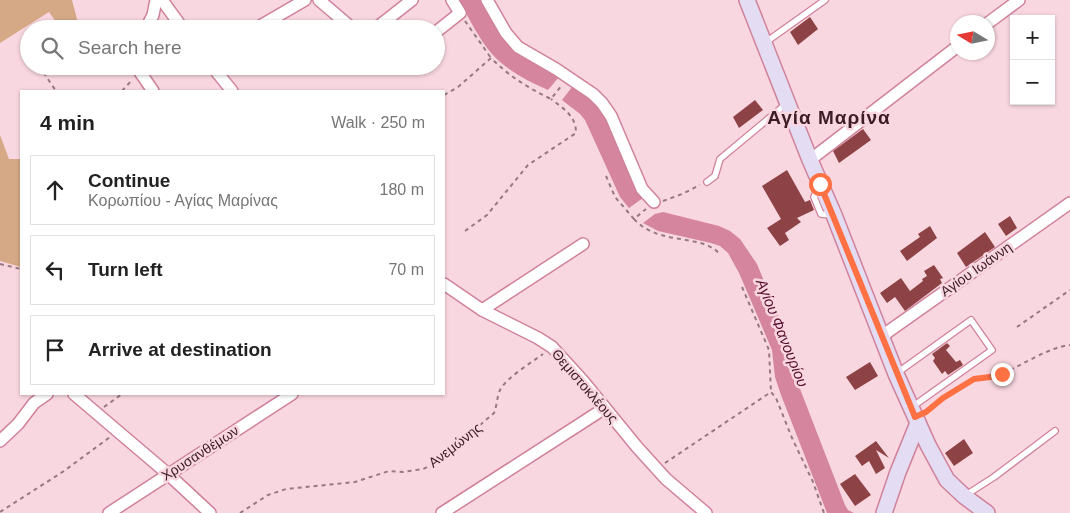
<!DOCTYPE html>
<html lang="en">
<head>
<meta charset="utf-8">
<style>
	body { margin:0; font-family:Arial,sans-serif; background:#f6f6f6; color:#222 }
	.controls { position:absolute; right:15px; top:15px; display:grid; overflow:hidden; border-radius:0px; box-shadow:0 1px 4px #0004 }
	.controls button { width:45px; height:45px; display:grid; place-items:center; padding:0; border:0; border-bottom:1px solid #e0e0e0; background:#fff; color:#222; font:25px sans-serif }
	.compass { position:absolute; left:950px; top:15px; width:45px; height:45px; border-radius:50%; background:#fff; box-shadow:0 1px 4px #0004; rotate:280deg }
	.stop { position:absolute; width:15px; height:15px; margin:-11px; border:4px solid #ff7043; border-radius:50%; background:#fff }
	.stop.end { background:#ff7043; border-color:#fff; box-shadow:0 1px 5px #0008 }
	.list { margin:0; padding:0; list-style:none }
	h2 { display:flex; justify-content:space-between; align-items:center; height:65px; margin:0; padding:0 20px; font-size:21px }
	h2 small { font-size:16px; font-weight:400; color:#767676 }
	.list li { display:grid; grid-template-columns:32px 1fr auto; gap:15px; align-items:center; box-sizing:border-box; height:70px; margin:0 10px 10px; padding:0 10px; border:1px solid #e0e0e0; border-radius:0px }
	.list b { display:block; font-size:19px; white-space:nowrap }
	.list p { margin:0; font-size:16px; white-space:nowrap; color:#767676 }
	.list em { font-size:16px; font-style:normal; color:#767676 }
	.icon { flex:none; width:28px; height:28px; fill:none; stroke:currentColor; stroke-width:2; stroke-linecap:round; stroke-linejoin:round }
	.map { position:relative; flex:none; width:1070px; height:513px; overflow:hidden }
	.search { position:absolute; background:#fff; box-shadow:0 1px 4px #0004; left:20px; top:20px; width:425px; height:55px; display:flex; align-items:center; gap:12px; box-sizing:border-box; padding:0 18px; border-radius:28px; color:#767676; font-size:19px }
	.panel { position:absolute; background:#fff; box-shadow:0 1px 4px #0004; left:20px; top:90px; width:425px; height:305px; border-radius:0px }
	.map>svg:first-child { display:block }
</style>
</head>
<body>
<div class="map">
<svg width="1070" height="513" viewBox="0 0 1070 513">
	<rect width="100%" height="100%" fill="#f9d7e0"/>
	<g fill="#d6a986">
		<polygon points="0,0 72,0 78,23 76,29 61,29 49,12 0,43"/>
		<polygon points="0,135 9,159 21,159 21,267 0,261"/>
	</g>
	<g fill="#d5869e">
		<path d="M458,0H483L501,32L559,77L548,90C529,82 506,70 492,54C478,38 469,17 458,0Z"/>
		<polygon points="572,87 585,95 598,105 606,119 643,198 629,208 620,197 585,120 580,114 562,100"/>
		<polygon points="663,212 719,226 730,231 740,239 757,264 785,332 790,363 845,505 848,510 854,513 827,513 781,395 775,377 772,350 739,273 728,253 720,246 711,243 658,231 643,223 655,214"/>
	</g>
	<g fill="#8d4345">
		<polygon points="810,17 818,29 798,45 790,32"/>
		<polygon points="755,100 763,110 739,128 733,117"/>
		<polygon points="863,129 871,140 839,163 833,151"/>
		<polygon points="787,170 805,202 810,200 814,210 797,218 801,222 785,233 789,240 780,246 767,228 781,219 762,186"/>
		<polygon points="1010,216 1017,228 1006,236 998,224"/>
		<polygon points="930,226 937,238 907,261 900,251 920,237 918,234"/>
		<polygon points="985,232 995,247 966,267 957,253"/>
		<polygon points="934,265 943,278 940,279 942,283 905,311 895,297 887,303 880,293 901,278 910,291 923,281 922,279 927,276 924,271"/>
		<polygon points="947,343 950,346 946,350 956,362 960,360 963,365 948,375 945,371 942,374 933,361 935,358 932,354"/>
		<polygon points="870,362 878,376 855,390 846,377"/>
		<polygon points="964,439 973,453 954,466 945,453"/>
		<polygon points="876,441 889,458 876,450 885,468 876,474 869,461 862,466 855,456"/>
		<polygon points="855,474 871,495 855,506 840,484"/>
	</g>
	<g fill="none" stroke-linecap="round" stroke-linejoin="round">
		<g stroke="#d0829a" stroke-width="8">
			<g id="service">
				<polyline points="766,42 825,0"/>
				<polyline points="707,182 715,176 720,159 786,104"/>
				<polyline points="819,186 814,197 821,214 831,215"/>
				<polyline points="897,373 971,320 992,350 912,407"/>
				<polyline points="966,495 994,477 1055,431"/>
			</g>
		</g>
		<g stroke="#d0829a" stroke-width="14">
			<g id="minor">
				<polyline points="162,0 183,29"/>
				<polyline points="319,0 353,29"/>
				<polyline points="487,0 506,33 518,47 556,69 593,94 602,103 611,116 642,189 654,202"/>
				<polyline points="988,23 1019,0"/>
				<polyline points="146,29 153,15 156,0"/>
				<polyline points="255,29 305,0"/>
				<polyline points="375,29 412,0"/>
				<polyline points="436,32 460,13 452,0"/>
				<polyline points="138,66 140,72 153,91"/>
				<polyline points="212,66 232,91"/>
				<polyline points="810,160 958,46"/>
				<polyline points="444,284 482,310 538,338 552,347 583,381 637,447 666,479 706,513"/>
				<polyline points="482,310 583,244"/>
				<polyline points="882,336 1070,203"/>
				<polyline points="74,394 168,474 210,513"/>
				<polyline points="0,441 18,424 34,403 47,394"/>
				<polyline points="109,513 292,394"/>
				<polyline points="442,513 605,408"/>
			</g>
		</g>
		<g stroke="#d0829a" stroke-width="18">
			<g id="secondary">
				<polyline points="747,0 810,160 834,215 896,374 928,445 947,480 964,496 987,513"/>
				<polyline points="884,513 898,472 918,423"/>
			</g>
		</g>
		<g stroke="#987881" stroke-width="2" stroke-dasharray="4 4" stroke-linecap="butt">
			<polyline points="465,21 491,58"/>
			<polyline points="27,49 29,52"/>
			<polyline points="39,66 56,91"/>
			<polyline points="122,91 132,80"/>
			<path d="M444,95L458,87L491,58C509,76 528,88 551,99L562,85"/>
			<polyline points="606,176 615,197 634,219 646,209"/>
			<polyline points="663,201 682,194 700,185"/>
			<path d="M634,219C659,246 698,233 719,253"/>
			<path d="M465,231L487,215L528,165L576,133C576,116 564,109 551,99"/>
			<polyline points="0,264 21,269"/>
			<polyline points="742,287 769,350 771,392"/>
			<polyline points="1017,327 1070,290"/>
			<polyline points="104,407 122,394"/>
			<path d="M926,412C941,400 957,386 975,379C983,375 993,378 1001,374C1021,366 1049,347 1070,345"/>
			<polyline points="665,463 771,392 776,398 792,438 813,482 824,513"/>
			<polyline points="0,512 64,471 110,437"/>
			<path d="M240,513L268,495L286,489L355,482L389,471L403,472L423,469L436,463L494,413C497,406 497,396 500,390C507,377 531,363 543,354"/>
		</g>
		<use href="#service" stroke="#fff" stroke-width="5.5"/>
		<use href="#minor" stroke="#fff" stroke-width="11"/>
		<use href="#secondary" stroke="#e4dcf3" stroke-width="15"/>
	</g>
	<g fill="none" stroke-linecap="round" stroke-linejoin="round">
		<polyline stroke="#ff7043" stroke-width="6" points="820,184 915,417 926,412 943,398 974,379 990,377 1002,374"/>
	</g>
	<g text-anchor="middle" stroke-width="5" stroke-linejoin="round" paint-order="stroke">
		<g font-size="14" fill="#3c1d27" stroke="#f9d7e0">
			<text transform="translate(976 269) rotate(-35)" y="5">Αγίου Ιωάννη</text>
			<text transform="translate(585 386) rotate(49)" y="5">Θεμιστοκλέους</text>
			<text transform="translate(455 445) rotate(-38)" y="5">Ανεμώνης</text>
			<text transform="translate(200 453) rotate(-33)" y="5">Χρυσανθέμων</text>
		</g>
		<g font-size="15" font-style="italic" fill="#560e2d" stroke="#f9d7e0">
			<text transform="translate(782 333) rotate(68)" y="5">Αγίου Φανουρίου</text>
		</g>
		<g font-size="19" font-weight="bold" letter-spacing="1" fill="#3c1d27" stroke="#f9d7e0">
			<text x="829" y="124">Αγία Μαρίνα</text>
		</g>
	</g>
</svg>
<div class="controls">
<button>+</button>
<button>−</button>
</div>
<svg class="compass" viewBox="-18 -18 36 36"><path d="M0-13l5 13h-10z" fill="#e53935"/><path d="M0 13l5-13h-10z" fill="#767676"/></svg>
<div class="stop" style="left:820px;top:184px"></div>
<div class="stop end" style="left:1002px;top:374px"></div>
<div class="search"><svg class="icon" aria-label="search" viewBox="0 0 24 24"><circle cx="10" cy="10" r="6"/><path d="M15 15l6 6"/></svg>Search here</div>
<section class="panel">
<h2>4 min<small>Walk · 250 m</small></h2>
<ul class="list">
<li><svg class="icon" aria-label="ahead" viewBox="0 0 24 24"><path d="M12 20V5M6 11l6-6 6 6"/></svg><div><b>Continue</b><p>Κορωπίου - Αγίας Μαρίνας</p></div><em>180 m</em></li>
<li><svg class="icon" aria-label="left" viewBox="0 0 24 24"><path d="M17 20v-9H6M10 6l-5 5 5 5"/></svg><div><b>Turn left</b></div><em>70 m</em></li>
<li><svg class="icon" aria-label="arrive" viewBox="0 0 24 24"><path d="M6 21V4h12l-3 4 3 4H6"/></svg><div><b>Arrive at destination</b></div></li>
</ul>
</section>
</div>
</body>
</html>
